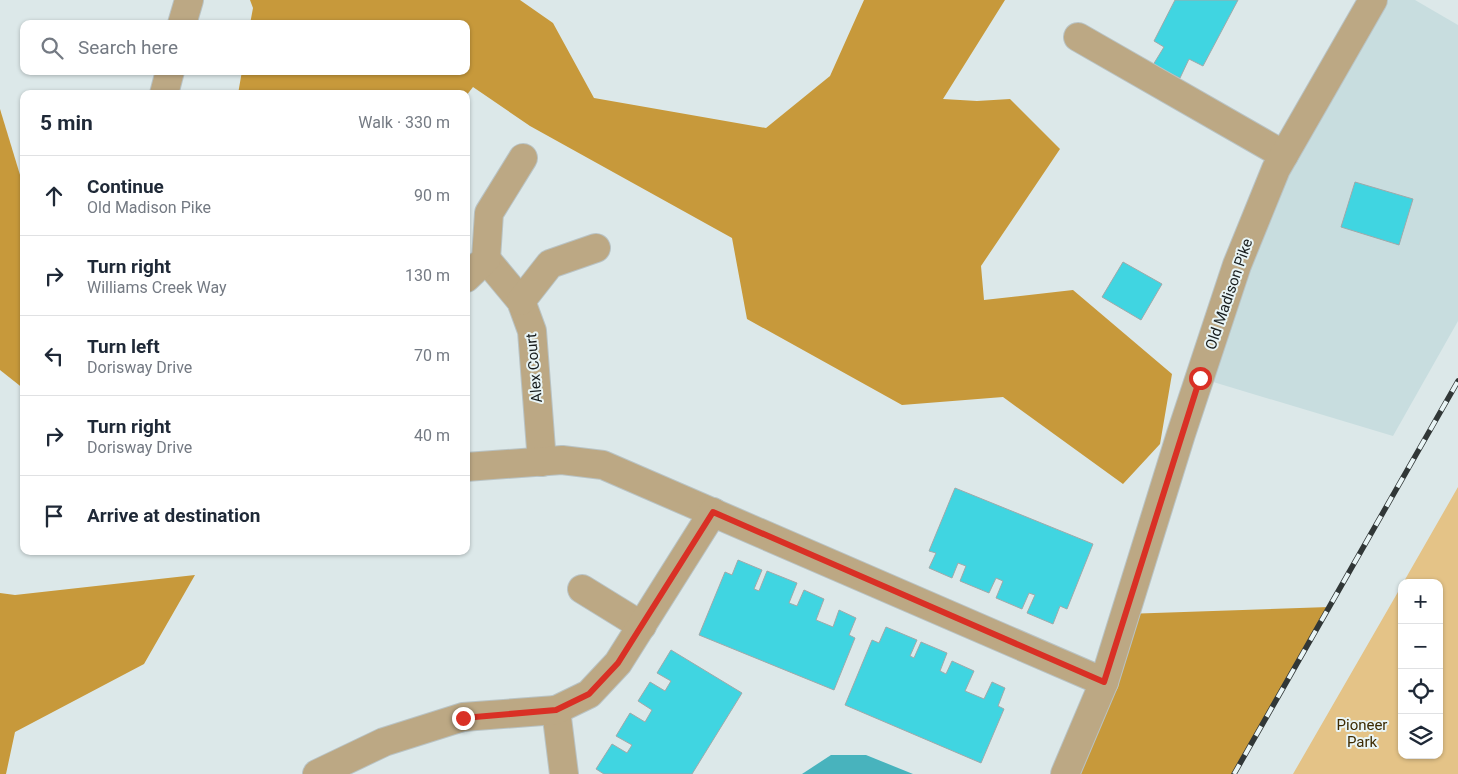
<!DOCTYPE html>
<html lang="en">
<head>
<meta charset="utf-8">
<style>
	body { margin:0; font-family:Roboto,sans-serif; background:#f2f2f3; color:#1f2937 }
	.controls { position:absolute; right:15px; bottom:15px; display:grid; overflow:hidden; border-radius:10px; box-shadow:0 1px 4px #0004 }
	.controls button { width:45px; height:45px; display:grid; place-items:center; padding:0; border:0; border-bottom:1px solid #e0e1e3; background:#fff; color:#1f2937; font:25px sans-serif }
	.stop { position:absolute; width:15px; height:15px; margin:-11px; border:4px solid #d93025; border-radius:50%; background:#fff }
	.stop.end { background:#d93025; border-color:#fff; box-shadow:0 1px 5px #0008 }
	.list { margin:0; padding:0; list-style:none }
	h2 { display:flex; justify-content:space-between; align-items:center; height:65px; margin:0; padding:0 20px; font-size:21px }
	h2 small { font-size:16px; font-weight:400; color:#747a83 }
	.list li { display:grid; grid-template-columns:32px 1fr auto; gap:15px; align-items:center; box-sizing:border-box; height:80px; padding:0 20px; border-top:1px solid #e0e1e3 }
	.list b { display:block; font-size:19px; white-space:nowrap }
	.list p { margin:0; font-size:16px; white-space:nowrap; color:#747a83 }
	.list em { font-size:16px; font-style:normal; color:#747a83 }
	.icon { flex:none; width:28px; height:28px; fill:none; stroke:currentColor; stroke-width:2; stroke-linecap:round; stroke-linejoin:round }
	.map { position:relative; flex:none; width:1458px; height:774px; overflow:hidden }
	.search { position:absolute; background:#fff; box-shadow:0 1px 4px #0004; left:20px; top:20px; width:450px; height:55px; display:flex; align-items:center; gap:12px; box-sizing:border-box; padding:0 18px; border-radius:10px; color:#747a83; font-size:19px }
	.panel { position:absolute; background:#fff; box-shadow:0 1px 4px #0004; left:20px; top:90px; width:450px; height:465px; border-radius:10px }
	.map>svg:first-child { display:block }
</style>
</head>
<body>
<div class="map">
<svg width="1458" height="774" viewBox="0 0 1458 774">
	<rect width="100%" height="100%" fill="#dce8e9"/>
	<polygon fill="#c8dddf" points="1373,0 1415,0 1458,25 1458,321 1393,436 1200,378 1237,265"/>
	<polygon fill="#e4c387" points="1458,487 1458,774 1293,774 1402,585 1402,755 1439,755 1439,583 1403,583"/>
	<g fill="#c7993b">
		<polygon points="250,0 520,0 553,23 594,98 766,128 830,76 864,0 1005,0 943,99 977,101 1010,99 1060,149 981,266 984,300 1073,290 1172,374 1160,444 1123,484 1003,397 902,405 747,319 732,238 530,126 473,87 466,96 466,94 238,94 242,71 466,71 466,24 250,24 253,8"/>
		<polygon points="0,109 24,188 24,389 0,370"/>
		<polygon points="195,575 144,664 15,732 6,774 0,774 0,593 15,595"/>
		<polygon points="1329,607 1234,774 1065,774 1125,614"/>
	</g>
	<polygon fill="#48b3bd" points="831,755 866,755 913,774 802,774"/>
	<g fill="#40d5e1" stroke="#9fa9aa">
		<polygon points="1175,0 1238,0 1203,66 1189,59 1180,78 1153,65 1164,47 1154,41"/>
		<polygon points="1355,182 1413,199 1399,245 1341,227"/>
		<polygon points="1123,262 1162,284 1141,320 1102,297"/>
		<polygon points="955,488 1093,544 1067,609 1060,606 1053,624 1027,613 1035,595 1029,593 1022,609 996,598 1003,581 996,578 989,593 960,581 966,566 958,563 952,578 929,568 936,553 929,551"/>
		<polygon points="738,560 762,570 754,589 759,591 767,571 797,583 789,603 797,606 804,590 824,599 816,620 833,627 839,610 856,618 849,635 855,638 834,690 699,635 725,572 732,575"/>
		<polygon points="886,627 917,640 910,656 914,658 921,642 947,653 940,671 946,674 952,661 974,671 965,691 984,699 992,682 1005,688 998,706 1004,709 981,763 845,705 872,640 879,643"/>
		<polygon points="671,650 742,693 692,774 604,774 596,769 612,744 627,753 632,745 616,736 630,713 645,722 652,710 638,701 650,682 665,691 671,681 657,673"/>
	</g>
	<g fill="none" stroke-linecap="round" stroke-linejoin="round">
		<g stroke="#b9c3c4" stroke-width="30">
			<g id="minor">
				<polyline points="182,24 189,0"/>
				<polyline points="1078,37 1284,155"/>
				<polyline points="164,94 170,71"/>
				<polyline points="486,259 521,301 532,331 542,462"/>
				<polyline points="466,278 486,259 489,213 523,158"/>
				<polyline points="521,301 550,264 596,248"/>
				<polyline points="466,467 562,460 603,465 1104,682"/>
				<polyline points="582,589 642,626"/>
				<polyline points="556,710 564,774"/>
				<polyline points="317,774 384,742 463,717 556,710 589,694 618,663 713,512"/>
				<polyline points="1065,774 1104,682 1181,434 1237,265 1276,169 1373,0"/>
			</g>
		</g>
		<use href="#minor" stroke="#bca884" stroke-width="28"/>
		<g stroke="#313737" stroke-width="5.5">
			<polyline id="rail" points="1234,774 1458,381"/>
		</g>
		<use href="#rail" stroke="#e9f5f6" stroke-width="4" stroke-dasharray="11" stroke-linecap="butt"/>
	</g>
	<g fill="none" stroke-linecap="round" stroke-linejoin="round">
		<polyline stroke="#d93025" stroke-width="6" points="463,718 556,710 589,694 618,663 713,512 1104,682 1200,378"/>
	</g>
	<g text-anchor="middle" stroke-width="4" stroke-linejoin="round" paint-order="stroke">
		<g font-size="15" fill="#181d1d" stroke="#e9f5f6">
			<text transform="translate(1229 294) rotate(-71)" y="5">Old Madison Pike</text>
			<text transform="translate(534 368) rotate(-95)" y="5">Alex Court</text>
		</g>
		<g font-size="15" fill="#3d2a01" stroke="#e9f5f6">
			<text x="1362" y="730">Pioneer<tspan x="1362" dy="17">Park</tspan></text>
		</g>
	</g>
</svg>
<div class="controls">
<button>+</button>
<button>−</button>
<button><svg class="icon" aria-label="locate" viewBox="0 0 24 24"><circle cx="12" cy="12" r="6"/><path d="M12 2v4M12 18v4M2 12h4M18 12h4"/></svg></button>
<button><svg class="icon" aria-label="layers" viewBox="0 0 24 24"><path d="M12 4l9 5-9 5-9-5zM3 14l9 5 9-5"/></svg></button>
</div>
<div class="stop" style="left:1200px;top:378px"></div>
<div class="stop end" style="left:463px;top:718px"></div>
<div class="search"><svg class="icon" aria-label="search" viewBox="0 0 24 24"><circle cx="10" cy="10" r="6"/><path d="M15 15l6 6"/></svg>Search here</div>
<section class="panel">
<h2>5 min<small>Walk · 330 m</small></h2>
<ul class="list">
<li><svg class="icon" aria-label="ahead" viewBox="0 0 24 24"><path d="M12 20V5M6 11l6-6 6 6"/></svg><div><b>Continue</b><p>Old Madison Pike</p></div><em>90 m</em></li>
<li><svg class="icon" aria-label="right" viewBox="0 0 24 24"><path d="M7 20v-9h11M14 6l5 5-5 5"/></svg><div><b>Turn right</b><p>Williams Creek Way</p></div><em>130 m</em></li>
<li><svg class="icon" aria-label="left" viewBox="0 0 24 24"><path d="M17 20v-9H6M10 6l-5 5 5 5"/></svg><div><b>Turn left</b><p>Dorisway Drive</p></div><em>70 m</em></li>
<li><svg class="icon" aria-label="right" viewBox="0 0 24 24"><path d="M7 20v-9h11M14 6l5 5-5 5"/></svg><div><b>Turn right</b><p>Dorisway Drive</p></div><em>40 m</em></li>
<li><svg class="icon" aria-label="arrive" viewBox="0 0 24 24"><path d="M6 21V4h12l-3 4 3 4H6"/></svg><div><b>Arrive at destination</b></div></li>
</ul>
</section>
</div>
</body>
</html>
